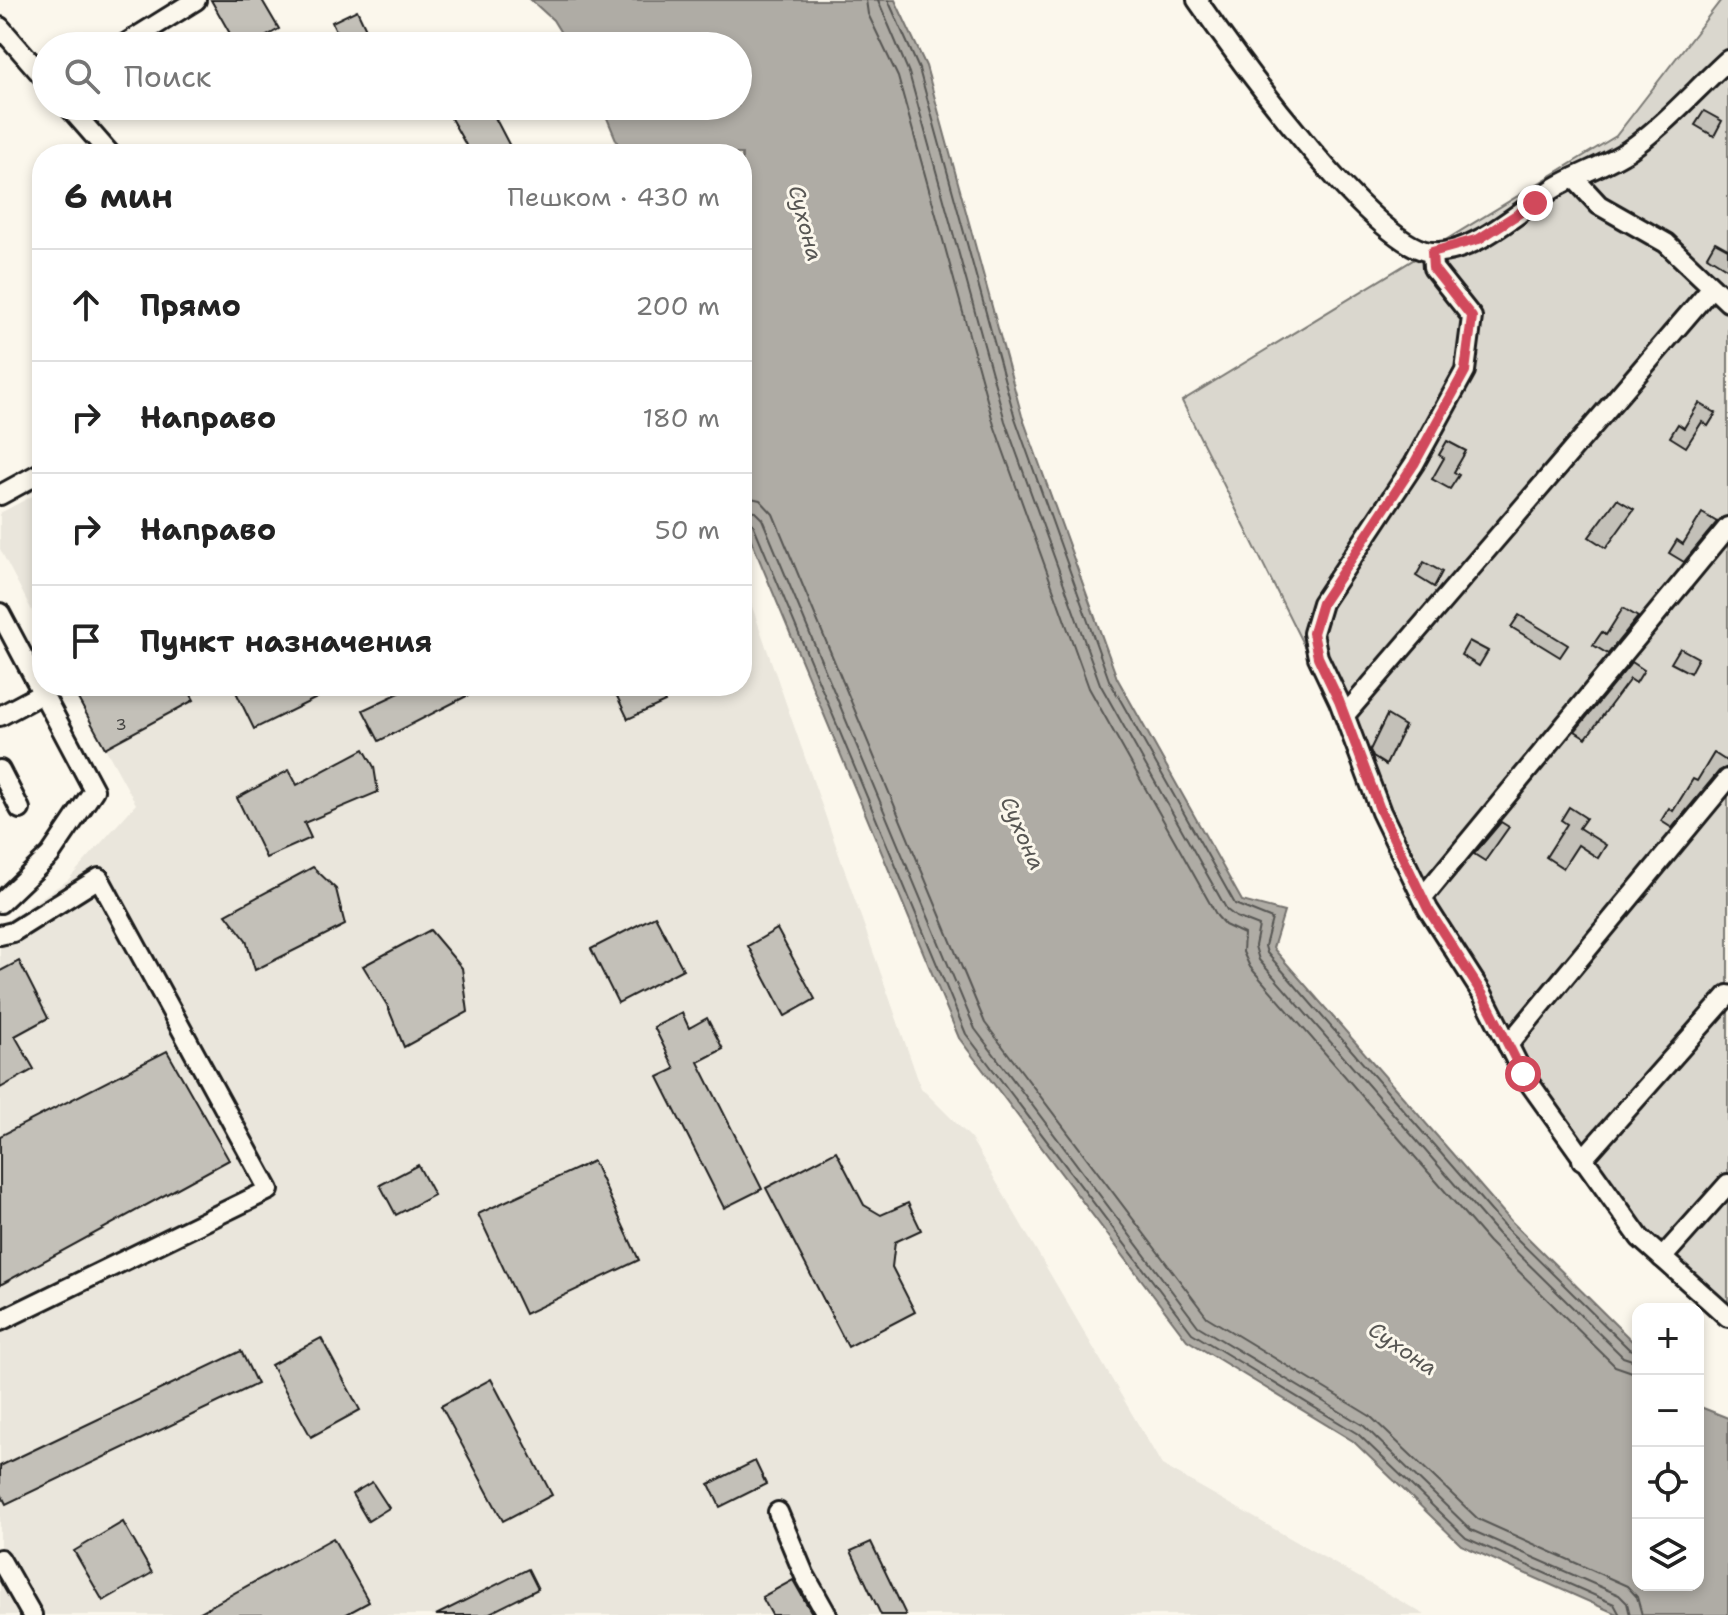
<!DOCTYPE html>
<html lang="ru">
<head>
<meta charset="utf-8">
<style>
	body { margin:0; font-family:"Shantell Sans",sans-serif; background:#f6f6f6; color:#222 }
	.controls { position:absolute; right:24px; bottom:24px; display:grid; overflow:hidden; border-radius:16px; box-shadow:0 4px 12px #0003 }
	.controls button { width:72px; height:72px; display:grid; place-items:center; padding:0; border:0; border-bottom:2px solid #e0e0e0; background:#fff; color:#222; font:40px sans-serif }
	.stop { position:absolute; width:24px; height:24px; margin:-18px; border:6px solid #d1495b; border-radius:50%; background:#fff }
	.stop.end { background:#d1495b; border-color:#fff; box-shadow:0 2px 8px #0008 }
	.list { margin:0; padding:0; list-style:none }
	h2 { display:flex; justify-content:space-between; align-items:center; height:104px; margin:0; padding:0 32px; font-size:34px }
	h2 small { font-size:26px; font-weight:400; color:#767676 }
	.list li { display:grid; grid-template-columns:52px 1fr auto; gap:24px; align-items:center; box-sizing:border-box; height:112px; padding:0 32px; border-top:2px solid #e0e0e0 }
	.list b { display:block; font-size:30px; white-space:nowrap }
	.list em { font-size:26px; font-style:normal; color:#767676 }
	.icon { flex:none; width:44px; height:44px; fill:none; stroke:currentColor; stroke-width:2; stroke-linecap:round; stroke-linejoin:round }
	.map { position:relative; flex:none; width:1728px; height:1615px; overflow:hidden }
	.search { position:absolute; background:#fff; box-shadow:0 4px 12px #0003; left:32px; top:32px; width:720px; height:88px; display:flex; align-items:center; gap:20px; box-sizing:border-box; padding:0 28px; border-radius:44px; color:#767676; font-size:30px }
	.panel { position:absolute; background:#fff; box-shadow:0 4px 12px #0003; left:32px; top:144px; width:720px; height:552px; border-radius:32px }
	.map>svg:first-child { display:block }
</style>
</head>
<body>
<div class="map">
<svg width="1728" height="1615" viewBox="0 0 1728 1615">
	<rect width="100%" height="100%" fill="#fbf7ec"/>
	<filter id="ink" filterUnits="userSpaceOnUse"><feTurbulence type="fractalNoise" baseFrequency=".0125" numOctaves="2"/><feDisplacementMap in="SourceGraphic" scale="16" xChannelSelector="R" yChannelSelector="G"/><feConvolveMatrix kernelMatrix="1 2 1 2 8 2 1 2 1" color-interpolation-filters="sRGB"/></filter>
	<g filter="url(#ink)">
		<g fill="#eae6dc">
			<polygon points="42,491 42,630 0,549 0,513"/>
			<polygon points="742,578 921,1088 970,1137 1162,1465 1425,1615 0,1615 0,925 68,880 136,804 71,686 742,686"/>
		</g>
		<polygon fill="#dad7ce" stroke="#7b7a75" stroke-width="2" points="1721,0 1728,0 1728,1309 1657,1248 1543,1086 1408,855 1182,401 1616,136"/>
		<polygon fill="#afaca5" stroke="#74726e" stroke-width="2" points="531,0 895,0 926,66 1022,416 1117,678 1242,901 1284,912 1273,948 1511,1221 1638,1347 1638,1585 1698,1585 1698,1406 1728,1418 1728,1615 1619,1615 1461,1545 1353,1441 1187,1340 959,1038 742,518 742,154 622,154 602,106 738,106 738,46 569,46 553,20"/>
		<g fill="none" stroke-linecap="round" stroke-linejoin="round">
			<g stroke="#575653" stroke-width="2">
				<polyline points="866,0 868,14 898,77 994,425 1089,688 1217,916 1225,925 1244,934 1243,952 1250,967 1489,1242 1615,1366 1638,1374"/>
				<polyline points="878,0 909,73 1005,421 1100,684 1227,910 1236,917 1259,926 1255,946 1259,960 1498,1234 1623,1357 1638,1362"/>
				<polyline points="888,0 919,69 1015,418 1109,680 1235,904 1272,919 1265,946 1267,953 1505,1227 1629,1349 1638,1352"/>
				<polyline points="742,496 760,500 773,514 985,1023 1207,1317 1370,1416 1478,1519 1627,1586 1637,1597 1642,1615"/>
				<polyline points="742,508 754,511 762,519 975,1029 1198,1326 1364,1426 1471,1530 1619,1595 1627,1603 1630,1615"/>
				<polyline points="742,518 753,524 966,1034 1192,1333 1358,1434 1466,1538 1614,1604 1620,1615"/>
			</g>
		</g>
		<g fill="#c3c0b8" stroke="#1c1c1c" stroke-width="2">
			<polygon points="211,0 262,0 279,29 249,46 237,46"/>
			<polygon points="357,10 374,46 343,46 332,22"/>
			<polygon points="444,106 489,106 514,154 471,154"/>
			<polygon points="1704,111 1722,121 1714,136 1695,125"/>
			<polygon points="1715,242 1728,249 1728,269 1707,256"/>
			<polygon points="1699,403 1716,413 1708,426 1702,422 1686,447 1670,437 1678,424 1684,428"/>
			<polygon points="1447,441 1466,451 1454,472 1459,475 1450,489 1432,479 1444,458 1439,455"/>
			<polygon points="1617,499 1634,509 1606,548 1589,537"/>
			<polygon points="1702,513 1717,522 1684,562 1669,553 1677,540 1683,544"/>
			<polygon points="1424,562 1442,572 1434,587 1416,576"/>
			<polygon points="1623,608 1638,617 1608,654 1593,645 1602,632 1606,635"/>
			<polygon points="1519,615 1568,645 1560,657 1511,627"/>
			<polygon points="1469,641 1488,651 1479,666 1461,655"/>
			<polygon points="1680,648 1698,658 1690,673 1671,663"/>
			<polygon points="1632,662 1644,670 1636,683 1630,679 1586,738 1575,731"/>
			<polygon points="71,686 99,686 105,697 125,686 186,686 194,700 105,748"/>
			<polygon points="233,686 341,686 254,729"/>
			<polygon points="414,686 486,686 379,741 363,710"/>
			<polygon points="612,686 658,686 665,702 628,719"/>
			<polygon points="1387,715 1405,726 1386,765 1373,757 1370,750"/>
			<polygon points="364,749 374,767 378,792 304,823 311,838 266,858 237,798 289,770 297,785"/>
			<polygon points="1714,753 1728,762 1728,767 1719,771 1672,828 1661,821 1669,808 1673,811 1693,779 1697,781"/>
			<polygon points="1569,807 1586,818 1579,828 1606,845 1598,858 1578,845 1563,868 1546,857 1567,824 1561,820"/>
			<polygon points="1501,822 1509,827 1485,861 1474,854"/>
			<polygon points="313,867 336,889 345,925 255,970 246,940 226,914"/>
			<polygon points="655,916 683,969 618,1003 591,949"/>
			<polygon points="777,929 815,999 785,1016 748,946"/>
			<polygon points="430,930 462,968 468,1012 404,1047 387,1005 363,966"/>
			<polygon points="19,961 48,1018 15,1036 34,1069 0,1088 0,971"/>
			<polygon points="682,1013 689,1028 707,1018 723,1049 698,1062 762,1189 724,1208 658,1077 675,1069 654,1027"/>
			<polygon points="167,1051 229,1160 0,1285 0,1136"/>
			<polygon points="836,1151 864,1205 881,1215 908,1203 921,1230 895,1242 892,1267 915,1312 848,1347 766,1188"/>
			<polygon points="593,1161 639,1260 525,1314 478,1214"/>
			<polygon points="418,1165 434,1195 396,1215 380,1185"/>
			<polygon points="321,1338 360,1410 311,1437 271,1365"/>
			<polygon points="241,1351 257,1384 6,1504 0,1492 0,1466"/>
			<polygon points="491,1379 552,1495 503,1521 441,1406"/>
			<polygon points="755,1461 766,1484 720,1507 709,1484"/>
			<polygon points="372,1482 389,1508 368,1521 352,1494"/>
			<polygon points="123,1522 152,1573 103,1601 74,1551"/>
			<polygon points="333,1538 369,1602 345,1615 195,1615"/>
			<polygon points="871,1542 906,1615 881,1615 851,1551"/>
			<polygon points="528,1569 538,1589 486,1615 436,1615"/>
			<polygon points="793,1580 813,1615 772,1615 762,1597"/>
		</g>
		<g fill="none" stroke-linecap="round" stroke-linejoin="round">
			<g stroke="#1c1c1c" stroke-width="24">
				<g id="minor">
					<path d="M1197,0C1233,52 1372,245 1430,252C1471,257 1521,210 1553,189C1577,174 1605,166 1629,150C1664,126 1696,89 1728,60"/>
					<polyline points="0,27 46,80"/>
					<polyline points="122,46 196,0"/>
					<polyline points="68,106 110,154"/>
					<polyline points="1574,178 1599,205 1666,243 1728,302"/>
					<polyline points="1432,252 1433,268 1472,317 1465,371 1414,464 1322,603 1313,633 1318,657 1339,701 1381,812 1428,909 1483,995 1523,1074 1640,1238 1728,1317"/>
					<polyline points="0,495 42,472"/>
					<polyline points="0,613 94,790 50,855 0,903"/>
					<polyline points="1345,715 1712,287"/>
					<polyline points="0,716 43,693"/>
					<polyline points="0,770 20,809"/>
					<polyline points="1423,897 1728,527"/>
					<polyline points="0,935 13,932 99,878 269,1190 0,1321"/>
					<polyline points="1508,1045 1728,779"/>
					<polyline points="1582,1160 1728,995"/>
					<polyline points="1662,1258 1728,1184"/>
					<polyline points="778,1512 804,1574 827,1615"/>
					<polyline points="0,1559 32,1615"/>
				</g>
			</g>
			<use href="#minor" stroke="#fbf7ec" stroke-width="18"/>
		</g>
	</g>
	<g fill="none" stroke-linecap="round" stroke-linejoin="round" filter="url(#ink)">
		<polyline stroke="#d1495b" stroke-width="10" points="1523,1074 1483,995 1428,909 1381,812 1339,701 1318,657 1313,633 1322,603 1414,464 1465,371 1472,317 1433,268 1432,252 1479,239 1535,203"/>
	</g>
	<g text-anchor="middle" stroke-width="6" stroke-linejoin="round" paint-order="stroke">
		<g font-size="16" fill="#464543">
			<text x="121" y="730">3</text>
		</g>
		<g font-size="22" font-style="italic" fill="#575653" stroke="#fbf7ec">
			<text transform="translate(806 223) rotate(75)" y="8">Сухона</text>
			<text transform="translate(1023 833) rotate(66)" y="8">Сухона</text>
			<text transform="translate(1403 1348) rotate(34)" y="8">Сухона</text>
		</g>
	</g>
</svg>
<div class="controls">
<button>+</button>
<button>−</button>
<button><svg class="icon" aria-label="locate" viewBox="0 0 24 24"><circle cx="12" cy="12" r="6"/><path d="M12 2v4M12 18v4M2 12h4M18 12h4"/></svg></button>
<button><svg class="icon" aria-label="layers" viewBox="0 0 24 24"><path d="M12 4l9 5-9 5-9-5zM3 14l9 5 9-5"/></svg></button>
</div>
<div class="stop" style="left:1523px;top:1074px"></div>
<div class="stop end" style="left:1535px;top:203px"></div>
<div class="search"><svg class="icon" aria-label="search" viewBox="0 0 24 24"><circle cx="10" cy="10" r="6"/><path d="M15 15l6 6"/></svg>Поиск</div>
<section class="panel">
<h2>6 мин<small>Пешком · 430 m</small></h2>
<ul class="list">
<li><svg class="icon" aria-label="ahead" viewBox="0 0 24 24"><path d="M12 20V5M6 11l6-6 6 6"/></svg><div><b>Прямо</b></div><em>200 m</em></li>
<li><svg class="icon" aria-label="right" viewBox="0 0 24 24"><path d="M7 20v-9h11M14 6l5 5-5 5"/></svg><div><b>Направо</b></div><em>180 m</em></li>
<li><svg class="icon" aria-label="right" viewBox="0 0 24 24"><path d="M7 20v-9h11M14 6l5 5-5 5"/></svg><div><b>Направо</b></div><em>50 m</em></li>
<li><svg class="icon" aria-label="arrive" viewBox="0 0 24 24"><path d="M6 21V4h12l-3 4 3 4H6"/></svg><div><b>Пункт назначения</b></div></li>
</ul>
</section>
</div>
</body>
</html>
